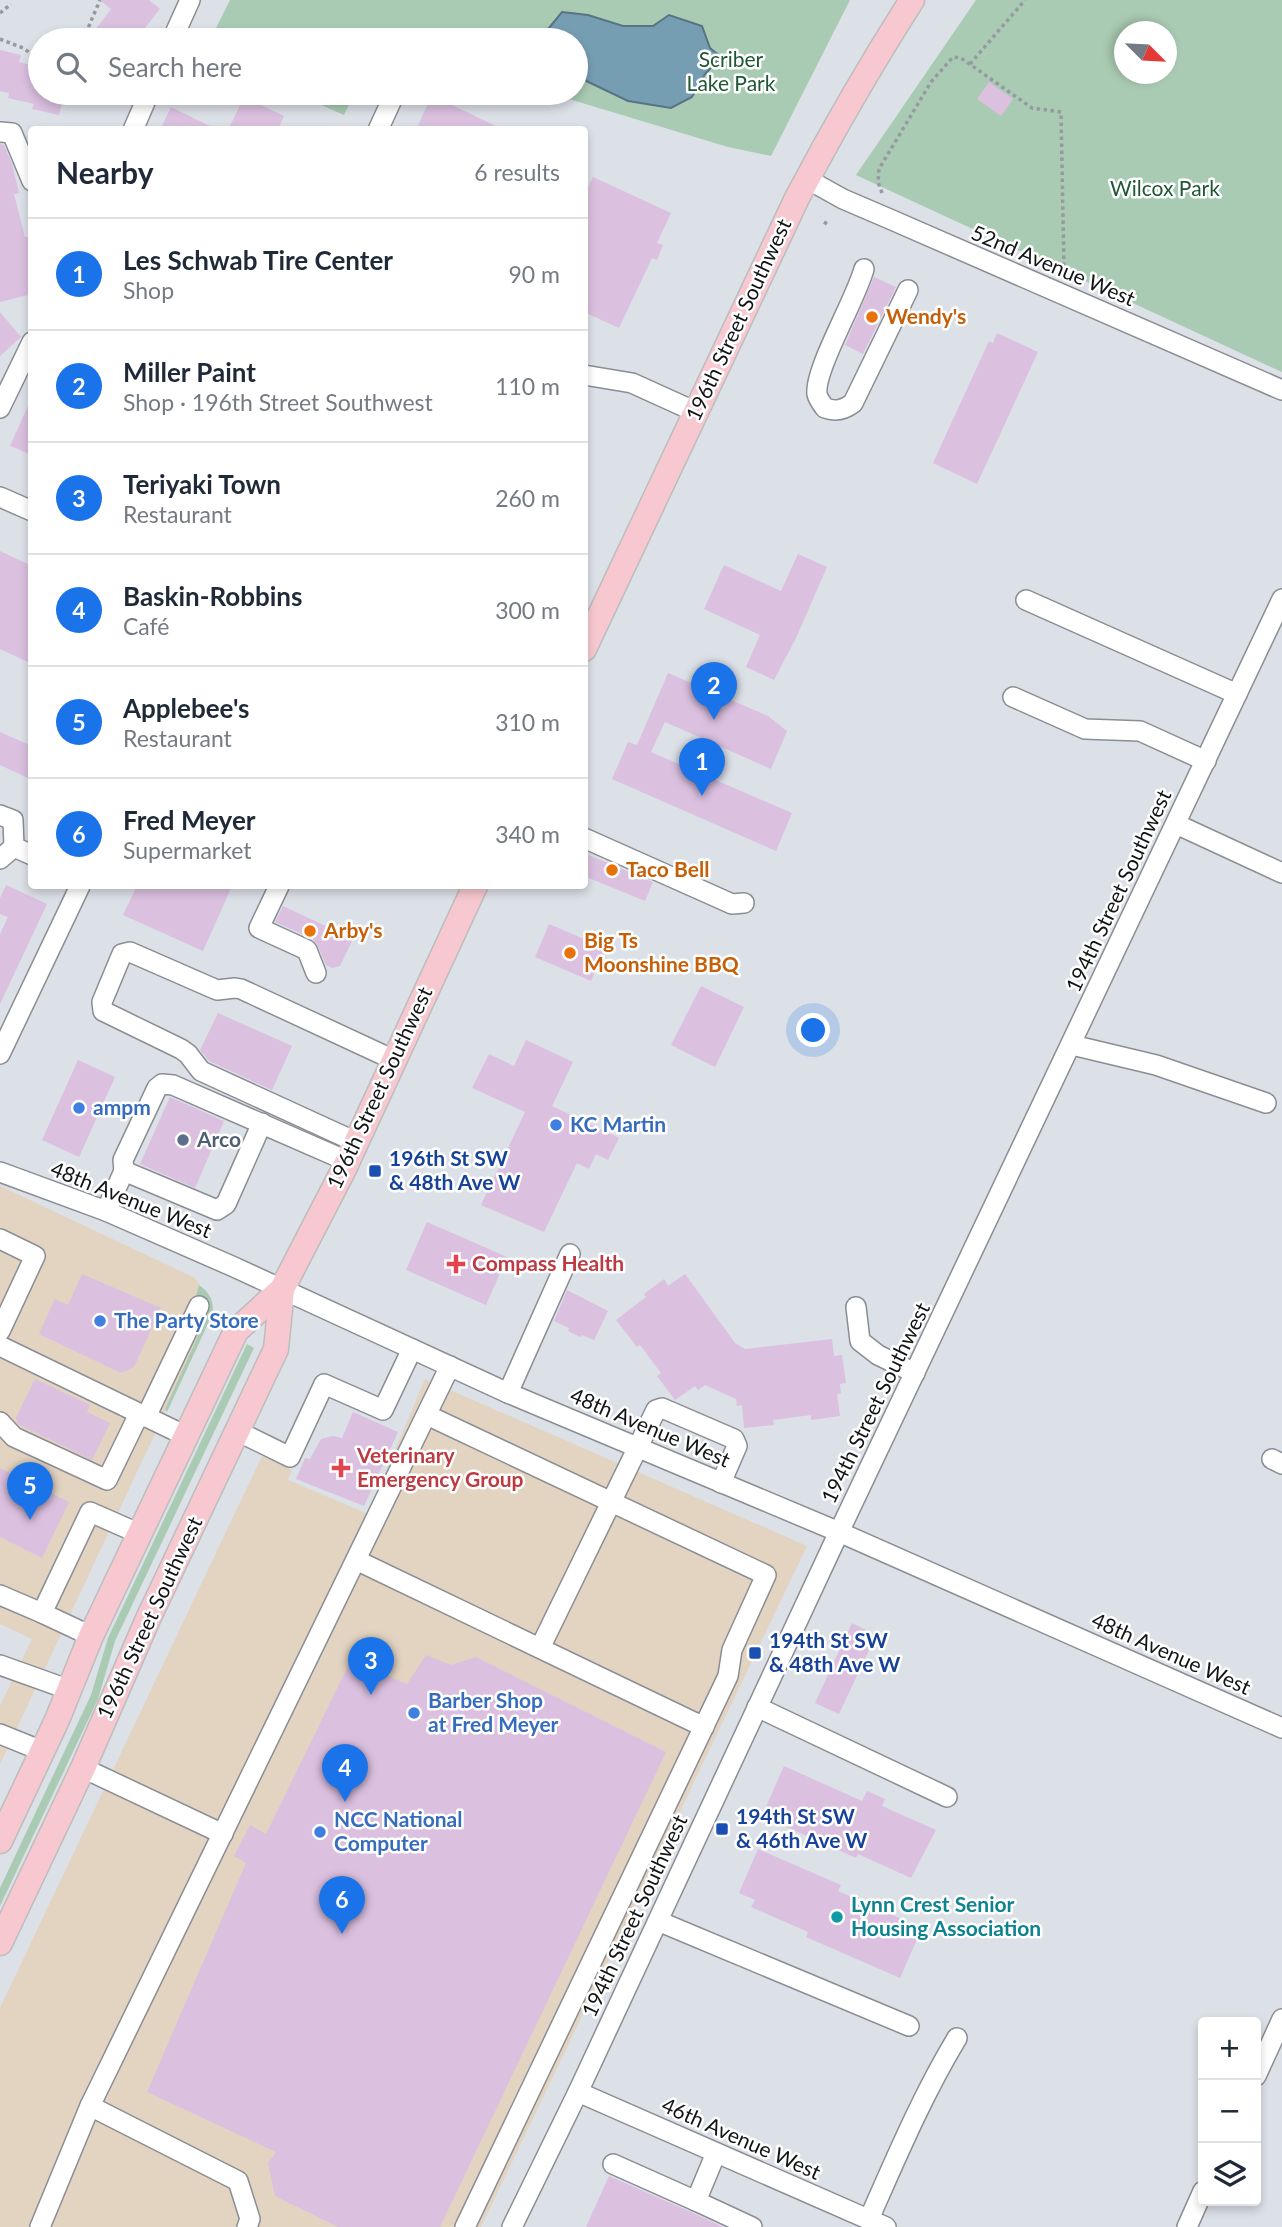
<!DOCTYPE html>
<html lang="en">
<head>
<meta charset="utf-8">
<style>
	body { margin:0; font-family:Lato,sans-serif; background:#f6f6f7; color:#1f2937 }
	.controls { position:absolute; right:21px; bottom:21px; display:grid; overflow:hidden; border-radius:7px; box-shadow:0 4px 10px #0003 }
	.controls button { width:63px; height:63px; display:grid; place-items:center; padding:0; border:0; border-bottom:2px solid #e0e1e3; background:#fff; color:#1f2937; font:35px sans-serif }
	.compass { position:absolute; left:1114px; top:21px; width:63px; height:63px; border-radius:50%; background:#fff; box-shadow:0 4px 10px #0003; rotate:114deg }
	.you { position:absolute; left:814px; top:1031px; width:24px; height:24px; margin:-18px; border:5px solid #fff; border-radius:50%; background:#1a73e8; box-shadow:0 0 0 10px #1a73e833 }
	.badge { display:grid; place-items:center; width:46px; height:46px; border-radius:50%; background:#1a73e8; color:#fff; font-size:23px; font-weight:700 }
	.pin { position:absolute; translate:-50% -58px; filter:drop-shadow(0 2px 4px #0008) }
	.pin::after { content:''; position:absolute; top:37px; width:24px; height:21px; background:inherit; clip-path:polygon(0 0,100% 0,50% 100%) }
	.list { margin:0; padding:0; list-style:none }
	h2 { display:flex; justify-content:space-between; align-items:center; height:91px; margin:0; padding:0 28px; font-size:30px }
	h2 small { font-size:23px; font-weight:400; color:#747a83 }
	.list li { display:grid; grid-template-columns:46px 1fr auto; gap:21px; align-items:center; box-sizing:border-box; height:112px; padding:0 28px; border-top:2px solid #e0e1e3 }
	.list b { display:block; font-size:26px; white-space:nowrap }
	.list p { margin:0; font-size:23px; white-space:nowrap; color:#747a83 }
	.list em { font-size:23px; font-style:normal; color:#747a83 }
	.icon { flex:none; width:38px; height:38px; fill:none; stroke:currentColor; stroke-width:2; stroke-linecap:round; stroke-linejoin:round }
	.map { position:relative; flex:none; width:1282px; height:2227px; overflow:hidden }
	.search { position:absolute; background:#fff; box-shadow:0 4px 10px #0003; left:28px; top:28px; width:560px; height:77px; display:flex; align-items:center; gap:18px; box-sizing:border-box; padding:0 24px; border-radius:38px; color:#747a83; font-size:26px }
	.panel { position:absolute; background:#fff; box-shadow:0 4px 10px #0003; left:28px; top:126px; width:560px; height:763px; border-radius:7px }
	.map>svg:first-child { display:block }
</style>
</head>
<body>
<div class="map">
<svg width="1282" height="2227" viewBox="0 0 1282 2227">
	<rect width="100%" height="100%" fill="#dce0e7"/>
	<g fill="#e3d3c1">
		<polygon points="0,1186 195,1278 199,1285 210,1296 213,1310 0,1764 0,1706 32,1639 0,1624"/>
		<polygon points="425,1379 807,1546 481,2227 0,2227 0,2008 262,1456 292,1470 288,1480 368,1514"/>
	</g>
	<g fill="#aacbb3" fill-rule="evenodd">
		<polygon points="230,0 850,0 771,156 728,147 549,93 576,93 576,40 210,40"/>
		<path d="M976,0H1282V372L856,175ZM1124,32H1166V74H1124Z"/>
		<polygon points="294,93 355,93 344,115"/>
		<path d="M199,1285C210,1293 215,1302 212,1315L167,1412L165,1409L208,1314C208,1305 203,1300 196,1296Z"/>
		<polygon points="247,1344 254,1348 115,1641 98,1699 0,1906 0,1888 91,1695 108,1638"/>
	</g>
	<polygon fill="#769eb3" stroke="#587484" stroke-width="2" points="562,12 588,15 623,26 653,26 669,15 702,26 710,48 721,57 705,74 692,97 671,108 628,101 576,76 576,40 546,40 544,34"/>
	<g fill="#dbc0e0">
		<polygon points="100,0 149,0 160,9 144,29 146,30 138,40 94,40 100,33 96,29 111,9"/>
		<polygon points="0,50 21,55 19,62 40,67 40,93 65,93 59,115 32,109 34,104 8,98 9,93 0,91"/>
		<polygon points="989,82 1013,99 1001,116 977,99"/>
		<polygon points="244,97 284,116 278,130 228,130"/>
		<polygon points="431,97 447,105 448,103 504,130 416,130"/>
		<polygon points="171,107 218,130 160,130"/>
		<polygon points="0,144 4,145 12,164 19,193 14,194 25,237 32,236 32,294 0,302"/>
		<polygon points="593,177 671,213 657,243 663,245 657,260 652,258 619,328 584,312 584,196"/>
		<polygon points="874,277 896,287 863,354 845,345"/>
		<polygon points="0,312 21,337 0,356"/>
		<polygon points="997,333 1038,352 977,484 933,463 989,341 993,343"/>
		<polygon points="32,397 32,455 10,446"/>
		<polygon points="0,551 32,566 32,664 0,649"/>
		<polygon points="798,554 827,567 796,638 774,680 746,667 760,635 704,609 724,565 781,591"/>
		<polygon points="668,673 768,716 787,731 771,769 665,722 651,752 792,813 776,851 612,779 628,742 637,745"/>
		<polygon points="0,732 32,746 32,769 28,778 0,765"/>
		<polygon points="584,853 653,882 645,901 584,876"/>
		<polygon points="6,885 47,904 0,1004 0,934 8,917 0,914 0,898"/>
		<polygon points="137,886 232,886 203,951 123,915"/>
		<polygon points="283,906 353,939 340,966 332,968 326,965 318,946 313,939 275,922"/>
		<polygon points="549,924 605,948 591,981 535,957"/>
		<polygon points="701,986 744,1007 715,1067 671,1045"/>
		<polygon points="218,1013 292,1046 272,1090 209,1061 200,1050"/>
		<polygon points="526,1040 573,1062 552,1106 619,1138 608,1160 596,1154 589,1169 577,1163 544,1232 481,1205 525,1112 472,1088 489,1054 514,1066"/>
		<polygon points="78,1060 115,1077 79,1157 42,1140"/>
		<polygon points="170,1097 224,1121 195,1188 140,1164"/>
		<polygon points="427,1222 507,1257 486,1305 406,1270"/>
		<polygon points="82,1274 161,1308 134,1367 121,1373 39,1334 55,1299 68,1305"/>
		<polygon points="685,1274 735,1343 745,1349 832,1339 834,1356 842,1355 846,1383 840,1384 841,1393 837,1394 840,1416 811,1420 811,1415 773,1420 774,1425 744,1428 742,1405 737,1406 736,1399 705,1385 698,1390 695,1386 675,1400 657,1376 661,1373 640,1345 637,1347 616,1320 646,1297 644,1294 664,1279 668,1286"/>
		<polygon points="567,1290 608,1311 594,1340 582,1335 580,1337 568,1331 569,1328 554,1321"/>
		<polygon points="35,1379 90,1405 87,1412 110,1423 92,1460 18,1424 16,1418"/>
		<polygon points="353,1412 398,1432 364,1506 296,1479 305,1458 310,1459 321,1439 333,1436 342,1438"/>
		<polygon points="0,1468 69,1502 42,1558 0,1537"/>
		<polygon points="852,1623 876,1635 839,1714 815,1703"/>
		<polygon points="426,1655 451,1665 476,1657 666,1752 440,2227 338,2227 275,2196 268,2163 276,2152 147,2092 246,1863 234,1856 250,1825 266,1834 351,1660 407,1684"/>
		<polygon points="784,1766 862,1801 867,1791 885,1799 882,1806 936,1830 911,1878 858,1854 856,1858 762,1816"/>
		<polygon points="758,1849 841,1885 838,1891 922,1928 900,1978 806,1937 808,1932 751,1907 755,1900 739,1893"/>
		<polygon points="609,2176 691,2212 723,2227 586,2227"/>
	</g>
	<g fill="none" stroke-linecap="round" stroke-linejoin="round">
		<g stroke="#8a8e94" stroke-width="22">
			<g id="minor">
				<polyline points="172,40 190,0"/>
				<polyline points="133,130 149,93"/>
				<polyline points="378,130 395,93"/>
				<polyline points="0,132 12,133 32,181"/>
				<polyline points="807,179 843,199 892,220 1282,390"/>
				<path d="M864,269C856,299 814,370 817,394C818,399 822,404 825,408C836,412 844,410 853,403L908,290"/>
				<polyline points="584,375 632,383 696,412"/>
				<polyline points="0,408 32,342"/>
				<polyline points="0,497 32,511"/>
				<polyline points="1026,600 1237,694"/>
				<polyline points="1013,697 1085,729 1140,731 1206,761"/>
				<polyline points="0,815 13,820 14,847"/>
				<polyline points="1176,824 1282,873"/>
				<polyline points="584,838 732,904 744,903"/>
				<polyline points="14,847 32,855"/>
				<polyline points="0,859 14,847"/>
				<polyline points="279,886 259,928 307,950 316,973"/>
				<polyline points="1072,1045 1156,1065 1266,1103"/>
				<polyline points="0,1054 80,886"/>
				<polyline points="262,1123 226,1204 217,1210 124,1171 123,1160 157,1088 162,1084 173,1085 347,1161"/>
				<polyline points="356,1142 201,1071 188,1054 181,1049 103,1011 102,1002 122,954 130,952 217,990 235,988 241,989 394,1060"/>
				<polyline points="0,1172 106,1211 234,1267 508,1393 839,1532 1282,1728"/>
				<polyline points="106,1211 124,1171"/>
				<polyline points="0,1239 35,1256 0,1331"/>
				<polyline points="856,1307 860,1341 878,1355 915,1373"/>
				<polyline points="0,1346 186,1436"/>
				<polyline points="508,1393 570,1254"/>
				<polyline points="427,1415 766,1575 732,1650 728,1676 465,2227"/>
				<polyline points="146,1417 199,1306"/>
				<polyline points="0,1422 14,1437 107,1480 139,1414"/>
				<polyline points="237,1431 290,1457 324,1384 383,1410 412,1349"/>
				<polyline points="1272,1459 1282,1464"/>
				<polyline points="356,1560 704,1727"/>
				<polyline points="0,1595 42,1613"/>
				<polyline points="91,1636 42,1613 90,1512 140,1534"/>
				<polyline points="540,1648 656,1410 662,1408 734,1439 737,1446 721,1483"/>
				<polyline points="0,1665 70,1690"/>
				<polyline points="757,1707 947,1797"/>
				<polyline points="0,1734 42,1751"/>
				<polyline points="83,1768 223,1834"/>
				<polyline points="658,1921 909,2026"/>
				<polyline points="1256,2076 1282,2019"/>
				<polyline points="578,2092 886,2227"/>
				<polyline points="90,2106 238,2181 250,2219 247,2227"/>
				<polyline points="716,2153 696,2201 752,2227"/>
				<polyline points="613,2164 696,2201"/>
				<path d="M869,2219C896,2158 922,2096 957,2038"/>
				<polyline points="40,2227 90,2106 450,1366"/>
				<polyline points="512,2227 578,2092 839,1532 1282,599"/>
				<polyline points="1187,2227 1203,2191"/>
			</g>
		</g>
		<g stroke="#bcbdbd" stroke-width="27">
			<g id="major">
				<path d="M584,649L797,198C833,130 871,64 912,0"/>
				<polyline points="0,1841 57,1720 91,1636 236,1331 282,1289 343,1171 475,886"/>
				<polyline points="0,1943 83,1768 148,1619 276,1349 282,1289"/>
			</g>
		</g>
		<g stroke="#96999f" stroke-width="3.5" stroke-dasharray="3.5 3.5" stroke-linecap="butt">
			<polyline points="0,13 11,4"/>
			<polyline points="0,39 23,48 40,60"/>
			<polyline points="83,40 100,0"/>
			<polyline points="970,64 1025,0"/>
			<polyline points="882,193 878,182 879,169 931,82 953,57 961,58 1032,108 1061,112 1064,271"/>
			<polyline points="824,222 827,224"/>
		</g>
		<use href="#minor" stroke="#fff" stroke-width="19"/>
		<use href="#major" stroke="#f7c8cf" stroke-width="24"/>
	</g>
	<g fill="#e8710a" stroke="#fff" stroke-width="2.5">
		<circle cx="872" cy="317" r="7"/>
		<circle cx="612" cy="870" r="7"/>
		<circle cx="310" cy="931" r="7"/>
		<circle cx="570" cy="953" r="7"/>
	</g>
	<g fill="#3f7fe0" stroke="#fff" stroke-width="2.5">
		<circle cx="79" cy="1108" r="7"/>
		<circle cx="556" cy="1125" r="7"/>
		<circle cx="100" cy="1321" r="7"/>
		<circle cx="414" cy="1713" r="7"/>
		<circle cx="320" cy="1832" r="7"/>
	</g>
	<circle fill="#5c6f8a" stroke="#fff" stroke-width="2.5" cx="183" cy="1140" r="7"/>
	<g fill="#1a4fb4" stroke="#fff" stroke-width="2.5">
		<rect x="368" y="1164" width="14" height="14" rx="3.5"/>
		<rect x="748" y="1646" width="14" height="14" rx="3.5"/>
		<rect x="715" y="1822" width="14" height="14" rx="3.5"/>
	</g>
	<g fill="#e0444e" stroke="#fff" stroke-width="2.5">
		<path d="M452.5 1253.5h7v7h7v7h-7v7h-7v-7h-7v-7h7z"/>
		<path d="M337.5 1457.5h7v7h7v7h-7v7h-7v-7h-7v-7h7z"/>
	</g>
	<circle fill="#0f9aa8" stroke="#fff" stroke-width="2.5" cx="837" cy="1917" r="7"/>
	<g text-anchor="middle" stroke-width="5" stroke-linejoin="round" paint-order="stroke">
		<g font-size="21" fill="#1f5734" stroke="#fff">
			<text x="731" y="67">Scriber<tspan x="731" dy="24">Lake Park</tspan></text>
			<text x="1165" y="196">Wilcox Park</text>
		</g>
		<g font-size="21" fill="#111315" stroke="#fff">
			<text transform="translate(1053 266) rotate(23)" y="7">52nd Avenue West</text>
			<text transform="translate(739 320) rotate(-65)" y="7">196th Street Southwest</text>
			<text transform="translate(1119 891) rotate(-65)" y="7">194th Street Southwest</text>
			<text transform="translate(380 1088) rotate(-65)" y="7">196th Street Southwest</text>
			<text transform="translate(131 1200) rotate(22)" y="7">48th Avenue West</text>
			<text transform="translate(876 1403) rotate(-64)" y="7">194th Street Southwest</text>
			<text transform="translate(650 1428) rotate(23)" y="7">48th Avenue West</text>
			<text transform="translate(150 1618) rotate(-65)" y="7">196th Street Southwest</text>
			<text transform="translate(1171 1654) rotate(24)" y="7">48th Avenue West</text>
			<text transform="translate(635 1916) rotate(-65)" y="7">194th Street Southwest</text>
			<text transform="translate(741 2139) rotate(24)" y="7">46th Avenue West</text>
		</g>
		<g font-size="21" font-weight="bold" fill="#c56008" stroke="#fff" text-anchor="start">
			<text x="886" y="324">Wendy's</text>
			<text x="626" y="877">Taco Bell</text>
			<text x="324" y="938">Arby's</text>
			<text x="584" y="948">Big Ts<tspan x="584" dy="24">Moonshine BBQ</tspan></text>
		</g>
		<g font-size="21" font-weight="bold" fill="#366cbe" stroke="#fff" text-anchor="start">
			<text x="93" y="1115">ampm</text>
			<text x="570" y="1132">KC Martin</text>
			<text x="114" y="1328">The Party Store</text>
			<text x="428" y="1708">Barber Shop<tspan x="428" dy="24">at Fred Meyer</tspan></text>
			<text x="334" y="1827">NCC National<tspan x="334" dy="24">Computer</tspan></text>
		</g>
		<g font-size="21" font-weight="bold" fill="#4e5e75" stroke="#fff" text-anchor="start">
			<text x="197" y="1147">Arco</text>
		</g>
		<g font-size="21" font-weight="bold" fill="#164399" stroke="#fff" text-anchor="start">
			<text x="389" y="1166">196th St SW<tspan x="389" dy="24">&amp; 48th Ave W</tspan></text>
			<text x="769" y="1648">194th St SW<tspan x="769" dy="24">&amp; 48th Ave W</tspan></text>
			<text x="736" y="1824">194th St SW<tspan x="736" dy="24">&amp; 46th Ave W</tspan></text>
		</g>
		<g font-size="21" font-weight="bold" fill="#be3a42" stroke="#fff" text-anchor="start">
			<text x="472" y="1271">Compass Health</text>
			<text x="357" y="1463">Veterinary<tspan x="357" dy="24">Emergency Group</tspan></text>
		</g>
		<g font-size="21" font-weight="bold" fill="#0d838f" stroke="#fff" text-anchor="start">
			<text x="851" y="1912">Lynn Crest Senior<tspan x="851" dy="24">Housing Association</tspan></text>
		</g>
	</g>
</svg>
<div class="controls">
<button>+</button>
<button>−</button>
<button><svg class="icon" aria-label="layers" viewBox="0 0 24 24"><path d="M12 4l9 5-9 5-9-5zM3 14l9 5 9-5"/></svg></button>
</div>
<svg class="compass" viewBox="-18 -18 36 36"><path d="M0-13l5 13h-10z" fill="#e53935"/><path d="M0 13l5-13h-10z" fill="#747a83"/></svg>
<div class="you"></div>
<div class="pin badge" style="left:702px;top:796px">1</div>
<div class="pin badge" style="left:714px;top:720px">2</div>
<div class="pin badge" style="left:371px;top:1695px">3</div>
<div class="pin badge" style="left:345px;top:1802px">4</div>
<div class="pin badge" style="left:30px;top:1520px">5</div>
<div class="pin badge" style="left:342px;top:1934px">6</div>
<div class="search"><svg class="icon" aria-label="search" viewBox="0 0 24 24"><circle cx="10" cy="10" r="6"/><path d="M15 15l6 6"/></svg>Search here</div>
<section class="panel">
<h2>Nearby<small>6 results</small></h2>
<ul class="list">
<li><span class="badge">1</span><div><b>Les Schwab Tire Center</b><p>Shop</p></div><em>90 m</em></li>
<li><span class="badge">2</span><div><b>Miller Paint</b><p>Shop · 196th Street Southwest</p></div><em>110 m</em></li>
<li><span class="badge">3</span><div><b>Teriyaki Town</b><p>Restaurant</p></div><em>260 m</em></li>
<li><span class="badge">4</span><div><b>Baskin-Robbins</b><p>Café</p></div><em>300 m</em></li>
<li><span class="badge">5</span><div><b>Applebee's</b><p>Restaurant</p></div><em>310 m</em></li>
<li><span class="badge">6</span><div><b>Fred Meyer</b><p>Supermarket</p></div><em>340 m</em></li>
</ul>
</section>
</div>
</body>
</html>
